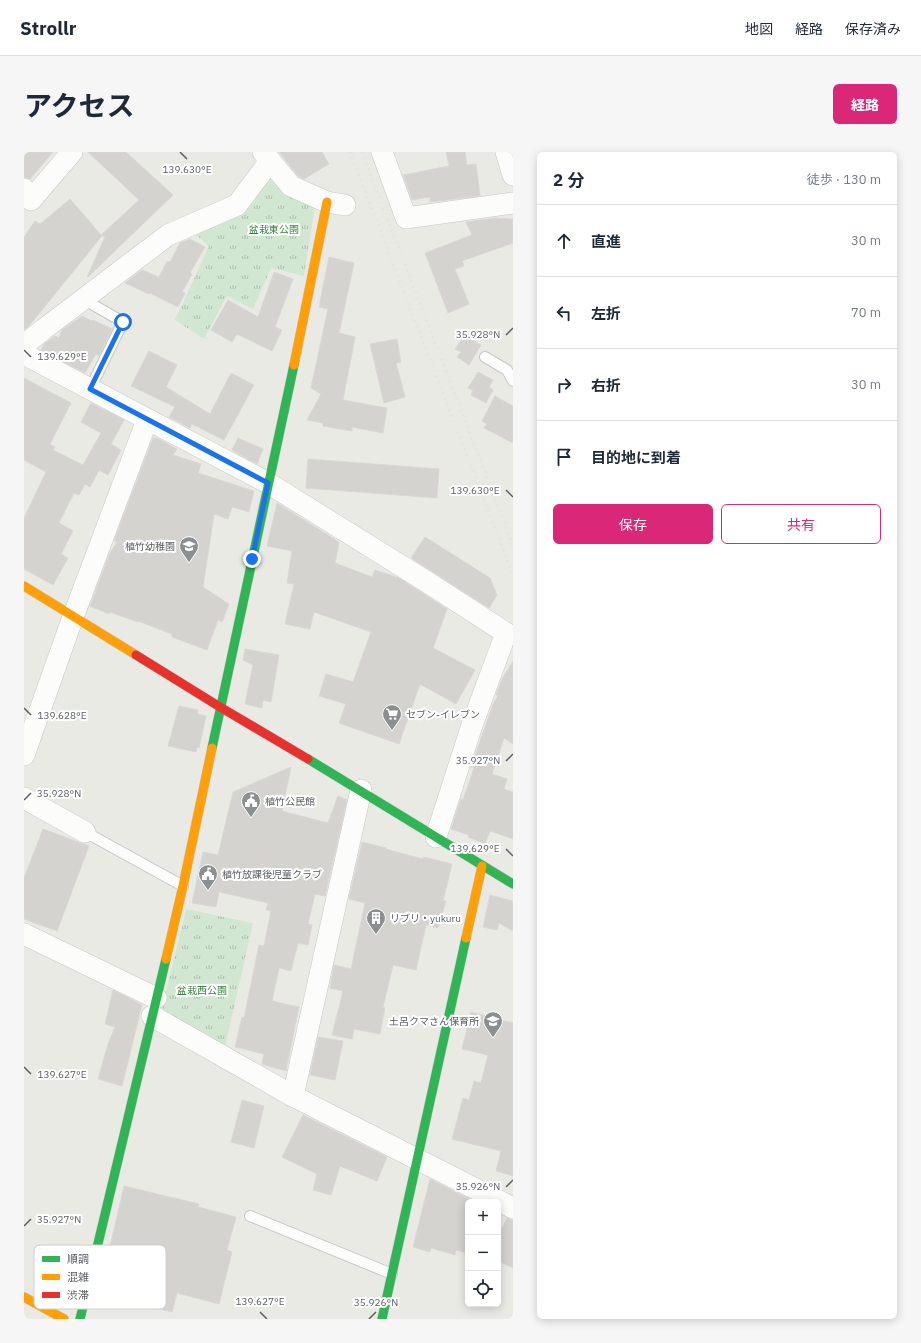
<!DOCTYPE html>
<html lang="ja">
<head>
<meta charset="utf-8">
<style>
	body { margin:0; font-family:"IBM Plex Sans","Noto Sans JP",sans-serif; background:#f6f6f7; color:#1f2937 }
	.controls { position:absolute; right:12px; bottom:12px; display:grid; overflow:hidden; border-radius:6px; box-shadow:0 2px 10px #0003 }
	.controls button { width:36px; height:36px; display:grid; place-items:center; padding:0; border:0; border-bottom:1px solid #e0e1e3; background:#fff; color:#1f2937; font:20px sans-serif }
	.stop { position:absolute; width:12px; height:12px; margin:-9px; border:3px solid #1a73e8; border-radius:50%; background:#fff }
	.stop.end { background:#1a73e8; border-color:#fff; box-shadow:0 1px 4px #0008 }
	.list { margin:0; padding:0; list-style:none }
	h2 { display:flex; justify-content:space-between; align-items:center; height:52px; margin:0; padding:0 16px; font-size:17px }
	h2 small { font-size:13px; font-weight:400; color:#747a83 }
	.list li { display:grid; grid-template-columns:26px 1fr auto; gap:12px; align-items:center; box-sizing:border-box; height:72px; padding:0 16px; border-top:1px solid #e0e1e3 }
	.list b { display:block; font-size:15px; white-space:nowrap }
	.list em { font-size:13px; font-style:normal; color:#747a83 }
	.actions { display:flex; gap:8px; padding:12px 16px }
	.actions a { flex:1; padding:9px 0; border:1px solid #db2777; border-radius:6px; text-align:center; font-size:14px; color:#db2777 }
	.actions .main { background:#db2777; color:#fff }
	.icon { flex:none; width:22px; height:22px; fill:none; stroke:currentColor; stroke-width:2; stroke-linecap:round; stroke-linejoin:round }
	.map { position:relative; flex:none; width:489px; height:1167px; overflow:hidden; border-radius:6px }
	header { display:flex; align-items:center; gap:24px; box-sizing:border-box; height:56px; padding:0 20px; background:#fff; border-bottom:1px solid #e0e1e3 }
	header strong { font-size:19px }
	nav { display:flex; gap:22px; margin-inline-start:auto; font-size:14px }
	.intro { display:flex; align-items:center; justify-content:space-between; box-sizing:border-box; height:96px; padding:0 24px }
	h1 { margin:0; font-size:28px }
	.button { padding:10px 18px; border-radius:6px; background:#db2777; color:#fff; font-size:14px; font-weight:700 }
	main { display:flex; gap:24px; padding:0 24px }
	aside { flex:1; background:#fff; border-radius:6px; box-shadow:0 2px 10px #0003 }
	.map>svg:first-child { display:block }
</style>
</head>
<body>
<header>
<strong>Strollr</strong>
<nav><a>地図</a><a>経路</a><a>保存済み</a></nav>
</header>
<div class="intro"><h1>アクセス</h1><a class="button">経路</a></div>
<main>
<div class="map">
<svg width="489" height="1167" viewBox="0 0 489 1167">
	<defs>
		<pattern id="grass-tufts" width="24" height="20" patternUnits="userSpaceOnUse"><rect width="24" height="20" fill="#d2e7d1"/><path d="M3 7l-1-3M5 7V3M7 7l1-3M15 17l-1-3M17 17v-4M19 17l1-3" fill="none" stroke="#adbead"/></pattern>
	</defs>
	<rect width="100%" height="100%" fill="#eaeae5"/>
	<g fill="url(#grass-tufts)">
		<polygon points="248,22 292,48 280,124 247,116 229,157 203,144 180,187 151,168 185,94 169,80"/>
		<polygon points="162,757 229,771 201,895 144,866 138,855"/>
	</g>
	<g fill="#d4d3d0" stroke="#dad8d4">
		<polygon points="0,0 29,0 6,27 0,25"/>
		<polygon points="64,0 102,0 149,43 64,125 63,125 81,85 77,83 115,48"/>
		<polygon points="255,0 298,0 305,12 280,27 274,24"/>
		<polygon points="422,0 441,0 443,13 452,12 456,44 406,50 406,45 388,48 379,23 425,14"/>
		<polygon points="46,47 78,84 5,174 0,178 0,85 11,69 16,72"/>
		<polygon points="471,66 489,67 489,91 438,109 440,114 431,117 445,152 424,161 401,101 448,83 442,70"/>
		<polygon points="166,87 181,95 166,121 168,122 158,140 161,141 154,155 126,141 125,142 101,131 118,118 135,125 143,109 146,110 156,91"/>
		<polygon points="305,105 330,111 315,181 331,185 319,248 363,256 359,281 328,275 328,279 299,274 299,271 283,268 297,242 287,236 304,157 295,155"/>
		<polygon points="250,120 269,127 251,175 258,178 248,199 213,182 208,190 187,178 204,148 234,165"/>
		<polygon points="58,164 68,169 69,168 88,177 75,204 72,202 61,221 17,198 20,192 31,184 35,186 38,178"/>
		<polygon points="440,184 457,193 445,213 433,205 437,200 431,197"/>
		<polygon points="373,187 377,210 372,211 381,245 360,251 346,192"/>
		<polygon points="125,199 153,213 142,235 186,262 207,221 230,233 200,288 168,272 166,276 145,265 151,255 107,234"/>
		<polygon points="454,220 469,228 465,235 469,238 462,251 447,243 449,238 444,236"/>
		<polygon points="0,226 47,251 26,292 31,295 29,298 59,313 77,281 57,270 67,251 100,268 87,292 97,298 84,323 75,318 66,335 61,332 55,343 50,341 35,371 49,379 37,402 44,406 29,433 0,417 0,366 22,320 0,308"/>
		<polygon points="471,244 489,254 489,291 460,276 463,272 458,269"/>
		<polygon points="129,286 133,286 153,297 149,303 177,312 174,321 230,339 225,360 208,355 204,367 190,362 179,435 205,452 198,470 194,468 183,498 148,485 148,482 114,469 114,470 86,460 85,462 66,454 86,401 93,390 90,389"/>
		<polygon points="214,286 239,297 233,312 208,298"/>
		<polygon points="284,307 415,317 413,346 282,336"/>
		<polygon points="253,351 315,390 311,411 348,425 351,418 375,426 423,457 409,496 451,518 432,552 396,532 375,592 315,571 322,552 295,544 302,522 329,530 347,480 290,460 286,477 261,472 270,432 263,431 268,399 243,394"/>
		<polygon points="401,385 466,426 473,443 465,456 387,406"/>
		<polygon points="221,497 255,503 247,550 239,548 238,556 221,552 229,513 219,508"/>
		<polygon points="489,509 489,592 480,586 468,622 483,627 480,637 489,640 489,687 466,679 461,692 444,685 445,683 427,677 437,647 439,648 450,616 447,615 469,552 474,544 472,543 478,527"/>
		<polygon points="155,554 174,558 173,562 182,564 175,596 173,595 172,600 144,594"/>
		<polygon points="267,615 258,659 304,671 314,644 323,648 301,744 291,742 284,772 288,773 284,793 274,791 267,819 255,816 248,849 275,855 262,919 238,912 240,902 211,895 218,865 220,866 235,793 240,794 247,759 242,758 244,751 195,740 192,755 168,751 179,700 194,703 209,640"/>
		<polygon points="19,677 65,694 33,779 0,767 0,726"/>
		<polygon points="338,690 362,696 362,697 399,707 400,705 428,712 419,749 422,749 414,776 402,773 392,818 369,813 359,855 361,856 356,882 330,877 328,887 308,883 319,839 306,836 310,813 327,817 341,751 325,747"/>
		<polygon points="466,743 489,749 489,779 475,771 473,778 459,775"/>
		<polygon points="89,838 118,853 98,934 74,927 84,892 91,875 81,872"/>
		<polygon points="447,860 489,871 489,1024 472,1019 477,999 428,987 439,946 445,948 450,929 457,931 464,903 438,897"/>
		<polygon points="294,885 319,889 311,928 286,923"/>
		<polygon points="218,948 240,954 230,996 207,990"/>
		<polygon points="279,963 363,1005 353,1029 316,1014 307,1043 289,1038 293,1022 258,1005"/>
		<polygon points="406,1027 445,1047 444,1050 444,1101 432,1098 431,1103 407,1096 406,1100 389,1095"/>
		<polygon points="100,1034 175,1052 174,1055 212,1065 203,1098 208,1100 195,1152 153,1141 148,1160 75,1143"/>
		<polygon points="483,1066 489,1068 489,1116 474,1109 474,1085"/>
	</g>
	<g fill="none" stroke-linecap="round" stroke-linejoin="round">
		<g stroke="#c7c7c7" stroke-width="12">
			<g id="lane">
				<polyline points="59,147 99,170 66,237"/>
				<polyline points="461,205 483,218 489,229"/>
				<polyline points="61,680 159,734"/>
				<polyline points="226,1064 368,1122"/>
			</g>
		</g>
		<g stroke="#c7c7c7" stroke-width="22">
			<g id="street">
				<polyline points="239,0 267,34 303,50 321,53"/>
				<polyline points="358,0 382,66 489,51"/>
				<polyline points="482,0 489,23"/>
				<polyline points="0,37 7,48 48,0"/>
				<polyline points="0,193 20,177 144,83 213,53 246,9"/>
				<polyline points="0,202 244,331 400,428 482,481 448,573 412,685"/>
				<polyline points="0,603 49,465 123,268"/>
				<polyline points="0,646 61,680"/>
				<polyline points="0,782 132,846"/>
				<polyline points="128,864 269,944 489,1056"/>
				<polyline points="269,944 337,638"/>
			</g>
		</g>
		<g stroke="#c8c8c8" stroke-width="10">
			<g id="fast">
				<polyline points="188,596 270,213"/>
				<polyline points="284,607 489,732"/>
				<polyline points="56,1167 142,807"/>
				<polyline points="358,1167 442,786"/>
			</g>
		</g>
		<g stroke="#c8c8c8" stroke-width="10">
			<g id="slow">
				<polyline points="270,213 303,50"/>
				<polyline points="0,434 112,503"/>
				<polyline points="442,786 458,714"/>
				<polyline points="142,807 159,734 188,596"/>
				<polyline points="0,1145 40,1167"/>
			</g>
		</g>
		<g stroke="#c8c8c8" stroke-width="10">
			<polyline id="jam" points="112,503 196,555 284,607"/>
		</g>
		<use href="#lane" stroke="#fcfcfb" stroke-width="10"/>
		<use href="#street" stroke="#fcfcfb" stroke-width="21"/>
		<use href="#fast" stroke="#30b455" stroke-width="9"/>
		<use href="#slow" stroke="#ff9f0a" stroke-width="9"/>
		<use href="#jam" stroke="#e5322d" stroke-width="9"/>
		<g stroke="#e2e2e2" stroke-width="3" stroke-dasharray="1 5" stroke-linecap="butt">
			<polyline points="326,0 489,423"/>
			<polyline points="338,0 489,394"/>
		</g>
	</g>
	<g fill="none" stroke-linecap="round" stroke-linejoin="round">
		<polyline stroke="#1a73e8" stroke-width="5" points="99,170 66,237 244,331 228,407"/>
	</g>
	<path fill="none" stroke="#5a5e63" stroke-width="1.5" d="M156,0L163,7M482,183L489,176M0,198L7,205M482,338L489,345M0,556L7,563M482,609L489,602M0,648L7,641M482,697L489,704M0,915L7,922M482,1035L489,1028M0,1074L7,1067M236,1160L243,1167M345,1167L352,1160"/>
	<defs>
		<g id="school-pin" transform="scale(1)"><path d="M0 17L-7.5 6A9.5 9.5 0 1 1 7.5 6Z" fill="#8c8f90" stroke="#fff"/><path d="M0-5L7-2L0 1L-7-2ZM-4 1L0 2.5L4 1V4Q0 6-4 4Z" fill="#fff"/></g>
		<g id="supermarket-pin" transform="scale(1)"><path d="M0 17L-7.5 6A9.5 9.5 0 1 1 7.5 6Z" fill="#8c8f90" stroke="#fff"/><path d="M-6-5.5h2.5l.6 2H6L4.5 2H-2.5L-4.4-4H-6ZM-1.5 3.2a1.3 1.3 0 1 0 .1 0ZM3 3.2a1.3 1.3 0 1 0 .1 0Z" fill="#fff"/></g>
		<g id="civic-pin" transform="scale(1)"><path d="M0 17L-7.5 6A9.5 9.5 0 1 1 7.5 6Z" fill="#8c8f90" stroke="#fff"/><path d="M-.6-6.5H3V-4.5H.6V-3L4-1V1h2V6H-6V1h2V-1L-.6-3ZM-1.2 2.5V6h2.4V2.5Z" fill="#fff"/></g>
		<g id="building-pin" transform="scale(1)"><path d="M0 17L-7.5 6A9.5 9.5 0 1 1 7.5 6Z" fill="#8c8f90" stroke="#fff"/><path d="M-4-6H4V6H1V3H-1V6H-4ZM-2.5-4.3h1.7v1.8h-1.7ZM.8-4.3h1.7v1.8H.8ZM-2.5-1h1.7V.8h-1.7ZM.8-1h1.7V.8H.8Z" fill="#fff"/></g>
	</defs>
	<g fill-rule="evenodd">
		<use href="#school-pin" x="165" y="394"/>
		<use href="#supermarket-pin" x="368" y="562"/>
		<use href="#civic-pin" x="227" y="649"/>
		<use href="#civic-pin" x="184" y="722"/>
		<use href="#building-pin" x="352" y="766"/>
		<use href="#school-pin" x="469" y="869"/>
	</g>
	<g text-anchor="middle" stroke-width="4" stroke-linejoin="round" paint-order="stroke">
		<g font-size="10" fill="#37853e" stroke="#fff">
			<text x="250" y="81">盆栽東公園</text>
			<text x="178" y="842">盆栽西公園</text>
		</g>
		<g font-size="10" fill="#5a5e63" stroke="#fff" text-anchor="start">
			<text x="151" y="398" text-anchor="end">植竹幼稚園</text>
			<text x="382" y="566">セブン-イレブン</text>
			<text x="241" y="653">植竹公民館</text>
			<text x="198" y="726">植竹放課後児童クラブ</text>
			<text x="366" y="770">リブリ・yukuru</text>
			<text x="455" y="873" text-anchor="end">土呂クマさん保育所</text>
		</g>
	</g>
	<rect x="10" y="1093" width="132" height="64" rx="6" fill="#fff" stroke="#cecfd0" stroke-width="1"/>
	<rect x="18" y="1104" width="18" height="6" fill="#30b455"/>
	<rect x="18" y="1122" width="18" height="6" fill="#ff9f0a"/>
	<rect x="18" y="1140" width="18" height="6" fill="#e5322d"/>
	<g font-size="11" fill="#5a5e63">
		<text x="43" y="1111">順調</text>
		<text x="43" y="1129">混雑</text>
		<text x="43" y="1147">渋滞</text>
	</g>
	<g font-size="10" text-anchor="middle" fill="#5a5e63" stroke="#fff" stroke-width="4" stroke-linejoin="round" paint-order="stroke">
		<text x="163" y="21">139.630°E</text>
		<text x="454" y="186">35.928°N</text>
		<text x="38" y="208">139.629°E</text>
		<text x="451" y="342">139.630°E</text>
		<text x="38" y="567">139.628°E</text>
		<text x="454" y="612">35.927°N</text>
		<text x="35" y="645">35.928°N</text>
		<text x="451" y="700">139.629°E</text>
		<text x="38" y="926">139.627°E</text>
		<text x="454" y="1038">35.926°N</text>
		<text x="35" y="1071">35.927°N</text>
		<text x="236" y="1153">139.627°E</text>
		<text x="352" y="1154">35.926°N</text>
	</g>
</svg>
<div class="controls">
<button>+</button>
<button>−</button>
<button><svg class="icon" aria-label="locate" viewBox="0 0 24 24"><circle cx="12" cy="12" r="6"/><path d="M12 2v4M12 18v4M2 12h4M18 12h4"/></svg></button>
</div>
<div class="stop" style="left:99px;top:170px"></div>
<div class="stop end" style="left:228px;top:407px"></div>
</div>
<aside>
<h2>2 分<small>徒歩 · 130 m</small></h2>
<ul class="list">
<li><svg class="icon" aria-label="ahead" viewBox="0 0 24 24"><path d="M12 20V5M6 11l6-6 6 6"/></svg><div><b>直進</b></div><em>30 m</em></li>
<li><svg class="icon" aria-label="left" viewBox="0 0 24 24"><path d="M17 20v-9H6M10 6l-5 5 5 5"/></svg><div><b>左折</b></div><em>70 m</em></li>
<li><svg class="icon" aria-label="right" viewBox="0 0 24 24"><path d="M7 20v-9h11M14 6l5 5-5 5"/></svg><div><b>右折</b></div><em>30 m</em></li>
<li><svg class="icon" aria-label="arrive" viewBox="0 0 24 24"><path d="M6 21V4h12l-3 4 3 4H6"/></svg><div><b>目的地に到着</b></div></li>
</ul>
<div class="actions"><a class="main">保存</a><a>共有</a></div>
</aside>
</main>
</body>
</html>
